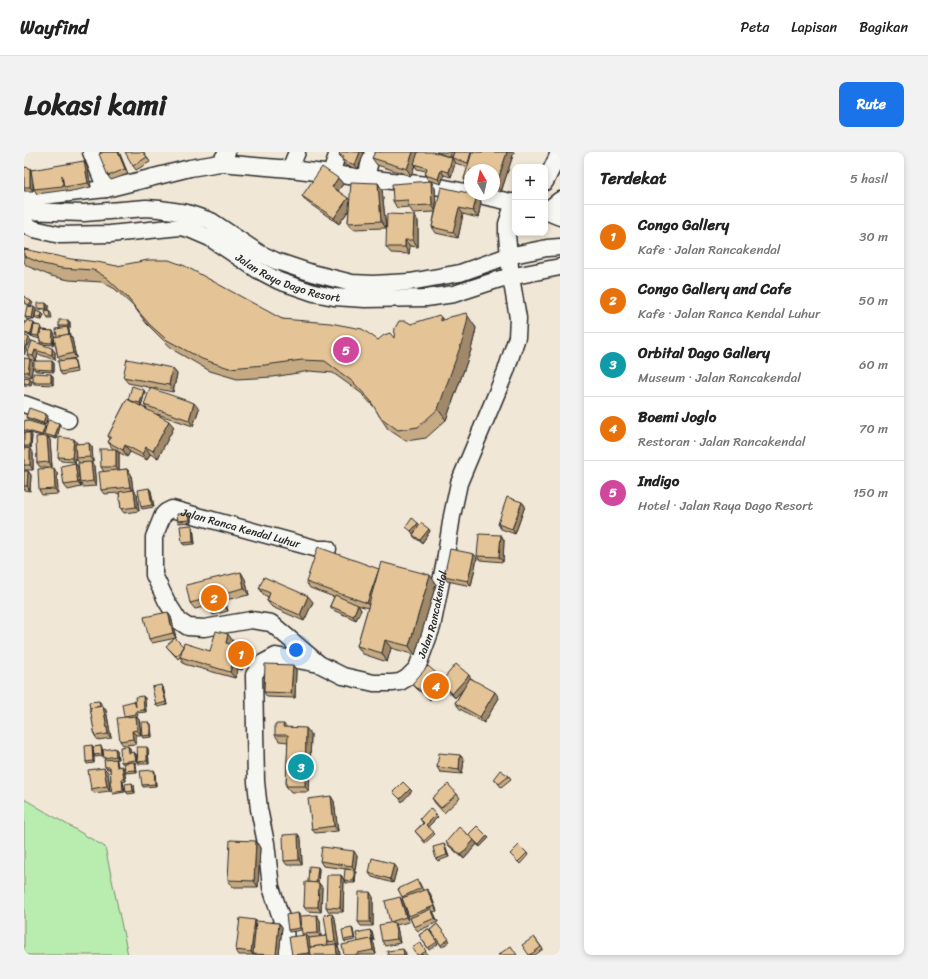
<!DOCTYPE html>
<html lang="id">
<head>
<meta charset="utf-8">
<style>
	body { margin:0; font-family:Sriracha,sans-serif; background:#f2f2f2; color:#222 }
	.controls { position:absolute; right:12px; top:12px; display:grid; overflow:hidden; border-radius:8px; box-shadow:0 2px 6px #0003 }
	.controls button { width:36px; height:36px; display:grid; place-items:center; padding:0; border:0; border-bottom:1px solid #e0e0e0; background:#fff; color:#222; font:20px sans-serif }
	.compass { position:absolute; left:440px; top:12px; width:36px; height:36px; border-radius:50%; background:#fff; box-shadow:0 2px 6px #0003; rotate:351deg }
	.you { position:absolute; left:272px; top:498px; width:14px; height:14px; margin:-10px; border:3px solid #fff; border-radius:50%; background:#1a73e8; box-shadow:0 0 0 6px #1a73e833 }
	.badge { display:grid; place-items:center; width:26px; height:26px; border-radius:50%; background:#1a73e8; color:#fff; font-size:13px; font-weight:700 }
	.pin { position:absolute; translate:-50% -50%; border:2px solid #fff; box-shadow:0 1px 4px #0006 }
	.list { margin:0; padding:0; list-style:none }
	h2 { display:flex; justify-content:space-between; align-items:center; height:52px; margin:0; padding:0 16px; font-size:17px }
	h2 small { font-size:13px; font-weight:400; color:#767676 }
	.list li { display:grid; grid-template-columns:26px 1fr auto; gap:12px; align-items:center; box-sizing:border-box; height:64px; padding:0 16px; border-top:1px solid #e0e0e0 }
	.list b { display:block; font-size:15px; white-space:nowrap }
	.list p { margin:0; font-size:13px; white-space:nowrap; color:#767676 }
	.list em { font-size:13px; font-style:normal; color:#767676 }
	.map { position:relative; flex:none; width:536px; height:803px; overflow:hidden; border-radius:8px }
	header { display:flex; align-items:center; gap:24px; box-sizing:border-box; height:56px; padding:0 20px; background:#fff; border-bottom:1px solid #e0e0e0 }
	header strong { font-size:19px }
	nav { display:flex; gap:22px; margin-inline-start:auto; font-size:14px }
	.intro { display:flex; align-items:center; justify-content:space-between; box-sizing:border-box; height:96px; padding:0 24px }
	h1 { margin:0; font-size:28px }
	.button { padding:10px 18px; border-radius:8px; background:#1a73e8; color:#fff; font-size:14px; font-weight:700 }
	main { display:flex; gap:24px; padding:0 24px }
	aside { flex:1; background:#fff; border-radius:8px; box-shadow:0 2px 6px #0003 }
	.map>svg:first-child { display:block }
</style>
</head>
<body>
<header>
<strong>Wayfind</strong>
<nav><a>Peta</a><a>Lapisan</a><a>Bagikan</a></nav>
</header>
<div class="intro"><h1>Lokasi kami</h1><a class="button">Rute</a></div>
<main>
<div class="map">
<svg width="536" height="803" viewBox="0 0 536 803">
	<rect width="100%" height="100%" fill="#f1e7d7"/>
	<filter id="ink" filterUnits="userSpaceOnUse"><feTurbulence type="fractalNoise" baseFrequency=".025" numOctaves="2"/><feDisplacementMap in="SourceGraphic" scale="8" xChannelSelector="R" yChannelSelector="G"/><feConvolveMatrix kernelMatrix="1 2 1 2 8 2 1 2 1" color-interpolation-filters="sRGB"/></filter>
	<g filter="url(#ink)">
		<polygon fill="#b9edaf" stroke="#728c6d" points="0,647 81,695 104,803 0,803"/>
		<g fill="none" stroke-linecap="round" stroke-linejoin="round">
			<g stroke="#2b2b2b" stroke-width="19">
				<g id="street">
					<polyline points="67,0 82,37"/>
					<polyline points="196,11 266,17 273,0"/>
					<polyline points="266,17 342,26 348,0"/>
					<polyline points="307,22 314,0"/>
					<polyline points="342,26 411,34 446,41"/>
					<polyline points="521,30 532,8 535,0"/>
					<polyline points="450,42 491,51"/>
					<polyline points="0,46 82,37 166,16 196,11 203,0"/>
					<polyline points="0,59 60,61 122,56 136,57 163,61 187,69 235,101 252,109 288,121 328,131 349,132 386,130 436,121 484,104 523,96 536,95"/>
					<polyline points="521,59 536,65"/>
					<polyline points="522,59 536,48"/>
					<path id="s1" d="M0,72L10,77L36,83L86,82L156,75L165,77L186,86L234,118L255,129L290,141L310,145L341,147L402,146L430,142L476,127L536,115"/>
					<polyline points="0,252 44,268"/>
					<path id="s2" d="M294,511L247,471L227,468L180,476L164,475L155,469L143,450L130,423V385L139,363L142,360L148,357L294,397H304"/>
					<path id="s3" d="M263,803L261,778L247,735L242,691L235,657L232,630L230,523L237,512L252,504L295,512L319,524L350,531H368L376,530L383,526L393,516L408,475L421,409L428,364L435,331L482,219L493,185L494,166L487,125L483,83V72L490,50"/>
				</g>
			</g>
			<use href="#street" stroke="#f6f6f2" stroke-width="16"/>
		</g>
		<g fill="#c4a982" stroke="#2b2b2b">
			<polygon points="80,0 95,0 104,22 87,28 84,24"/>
			<polygon points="120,0 126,10 112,18 109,14"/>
			<polygon points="412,0 490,0 477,40 470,38 470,18 446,18 446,34 444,34 440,27 444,15 431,11 427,25 420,23 417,32 404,28 401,23 402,19 393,17 391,13 387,24 353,13 348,6 428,6"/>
			<polygon points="340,1 334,17 321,13 318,8 319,7 315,3"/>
			<polygon points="63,14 67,35 43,40 42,38 13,42 10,37 9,32 9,39 0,39 0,15 7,18"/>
			<polygon points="314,26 319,32 314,39 326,48 354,31 358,38 362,76 329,77 324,71 325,58 315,72 283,50 278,44"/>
			<polygon points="411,36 412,55 453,43 457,50 454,66 439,62 434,86 412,81 408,75 411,60 389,61 385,55 373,56 369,49"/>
			<polygon points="394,69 394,95 386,94 385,102 367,101 362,95"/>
			<polygon points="0,97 258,167 354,188 370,186 387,172 417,165 419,168 450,173 452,176 451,181 447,198 422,268 402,286 382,289 364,277 356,265 351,256 337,241 309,221 286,219 249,225 213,227 186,219 151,199 135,184 122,171 111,156 91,137 78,130 45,128 27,124 3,114 0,110"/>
			<polygon points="0,145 9,151 7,154 12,157 10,168 2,167 1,165 4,154 0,151"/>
			<polygon points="24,153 24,159 14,158 13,156"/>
			<polygon points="25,159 27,161 28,167 24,167 23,165"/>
			<polygon points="18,161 20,163 18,168 12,167 11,164"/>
			<polygon points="0,169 2,171 17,174 18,177 18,178 29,179 31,182 30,185 33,185 36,176 35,174 46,170 46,176 44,176 45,178 46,184 48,186 52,206 42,208 50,207 51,209 53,220 38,223 36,220 37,209 34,205 30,187 29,193 17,192 16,190 17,182 16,187 9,185 8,183 7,185 0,181"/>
			<polygon points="8,189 31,200 31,208 14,202 12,209 30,211 30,220 12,219 10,217 11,209 6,207 3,203"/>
			<polygon points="0,206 9,211 7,225 0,223"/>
			<polygon points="148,216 153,222 149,240 104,231 99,225"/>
			<polygon points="27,222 29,224 29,233 10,232 9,230"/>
			<polygon points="0,225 8,228 7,234 0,233"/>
			<polygon points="121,240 117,254 114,253 123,257 120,253 175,257 169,274 133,262 150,275 134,306 126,302 123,308 106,300 103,305 93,299 95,301 95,318 103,317 107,322 109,338 113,342 115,359 100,361 97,357 95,341 80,342 77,338 80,320 77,315 89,297 84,290 86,287 84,284 103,247"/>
			<polygon points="22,262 24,264 21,273 3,267 2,265"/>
			<polygon points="35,271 36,273 33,287 24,285 26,288 28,315 16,315 13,311 17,284 6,281 8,284 7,296 0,296 0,281 6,281 0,280 0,272 22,276"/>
			<polygon points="50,287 53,292 68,295 69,310 67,310 70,314 72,334 59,335 57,332 57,335 44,338 40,333 51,311 54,315 55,311 52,306 52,304 51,310 37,309 34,305"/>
			<polygon points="0,296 9,301 9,318 0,318"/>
			<polygon points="0,319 4,319 7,323 6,339 0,338"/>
			<polygon points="33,321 34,342 18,343 15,338"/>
			<polygon points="125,336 127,339 130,355 118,357 117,355"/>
			<polygon points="498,350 501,354 491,382 477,377 474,372"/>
			<polygon points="165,362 167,364 167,370 155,371 154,369"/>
			<polygon points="168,373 169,375 171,392 160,393 158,391"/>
			<polygon points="406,379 398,391 390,385 389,383"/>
			<polygon points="477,383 480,388 479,410 456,408 453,404"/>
			<polygon points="453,406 447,434 423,429 420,424"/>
			<polygon points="355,417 412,432 391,503 367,496 363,510 339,502 333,494 344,456 333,453 334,453 337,458 332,468 309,458 306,454 310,445 286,436 282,430"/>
			<polygon points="221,427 225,443 201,448 204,459 189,463 185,456 184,454 171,457 166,451"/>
			<polygon points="235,436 289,450 280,469 248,455 243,449 244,445 240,443"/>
			<polygon points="147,465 152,486 128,491 125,487"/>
			<polygon points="209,489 207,493 217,495 222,502 218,518 214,517 211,526 160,512 156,505 154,507 142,494 159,494 186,499"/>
			<polygon points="272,518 271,546 243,545 240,540"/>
			<polygon points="418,526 419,527 447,526 475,546 460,571 436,557 431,551 439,537 431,546 418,534 406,548 392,536 388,532"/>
			<polygon points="139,535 143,553 134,555 132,553"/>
			<polygon points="119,544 121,546 122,560 113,561 114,564 112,564 115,568 117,583 112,583 112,592 99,593 96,589 101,565 100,564 110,549 112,551"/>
			<polygon points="75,549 77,551 77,554 82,558 87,586 74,588 71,584 67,558 66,557"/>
			<polygon points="127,572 128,585 119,586 118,584"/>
			<polygon points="260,572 262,575 287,582 285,640 267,640 262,634 264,590 255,589 251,583"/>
			<polygon points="77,594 78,596 79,604 71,605 70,603 70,611 63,612 62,610 69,595"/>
			<polygon points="104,594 106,596 106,600 112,602 113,610 111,611 112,612 113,620 102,621 101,619 100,612 99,612 97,610"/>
			<polygon points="123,595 124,597 125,612 115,612 114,610"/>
			<polygon points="91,596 93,598 94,607 92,607 93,609 94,614 100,616 102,629 99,630 101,640 89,642 88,640 87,629 86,617 83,617 81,615 81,608 80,606"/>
			<polygon points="436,603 440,608 438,622 416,620 413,615"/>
			<polygon points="84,620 86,639 70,641 67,637"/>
			<polygon points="131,620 132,634 119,635 118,633"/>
			<polygon points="485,624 487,627 477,635 470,626"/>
			<polygon points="110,633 111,641 104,642 102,640"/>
			<polygon points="433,642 436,646 420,661 411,651 408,646"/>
			<polygon points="310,649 314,679 291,681 288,677"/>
			<polygon points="414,665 404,675 411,682 401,691 391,679 399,671 396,667"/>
			<polygon points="444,683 465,686 456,695 452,692 453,692 440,707 425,694 422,690"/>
			<polygon points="277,687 278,713 263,713 260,709"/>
			<polygon points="232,689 236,696 234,735 209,735 204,728"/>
			<polygon points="420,692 421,694 425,705 414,709 412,707"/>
			<polygon points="503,701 504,703 496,712 486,702"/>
			<polygon points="333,704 331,718 330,718 332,720 331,731 322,731 320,728 330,718 299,714 296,709"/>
			<polygon points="294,715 295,717 294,731 298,735 297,760 283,759 280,755 284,730"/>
			<polygon points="373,716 369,731 348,725 345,721"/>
			<polygon points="317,723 320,728 319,760 305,760 302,755"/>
			<polygon points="395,730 399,738 406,741 413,759 409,760 414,770 394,779 390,775 385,764 379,746 374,737"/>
			<polygon points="349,745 349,774 337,774 334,770"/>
			<polygon points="379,749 385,770 372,773 373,775 376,791 361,794 358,789 367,771 366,770"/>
			<polygon points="274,761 276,764 278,778 265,780 264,778"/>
			<polygon points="311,767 315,794 313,794 315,797 316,803 268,803 279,783 278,782 296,768 297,785 302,784"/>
			<polygon points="231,768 232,770 255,771 258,775 255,803 215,803 212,798"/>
			<polygon points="413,772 426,789 418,795 406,778"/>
			<polygon points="328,776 329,778 331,788 321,790 320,788"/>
			<polygon points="404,777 414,792 405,798 395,783"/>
			<polygon points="348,780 350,789 348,789 350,792 352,802 351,803 320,803 334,790"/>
			<polygon points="510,785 519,797 511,803 505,803"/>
			<polygon points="396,790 403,802 401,803 393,803"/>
		</g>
		<g fill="#a0896a" stroke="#2b2b2b">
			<polygon points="94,0 95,0 104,22 101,17"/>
			<polygon points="336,0 340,0 340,1 334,17 331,13"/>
			<polygon points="389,0 395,0 387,24 383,17"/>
			<polygon points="426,0 431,0 428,6 425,1"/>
			<polygon points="447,0 452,0 447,16 444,11"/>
			<polygon points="483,0 490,0 477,40 472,34"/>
			<polygon points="428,6 431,11 427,25 424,20"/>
			<polygon points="60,9 63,14 67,35 64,31"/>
			<polygon points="6,16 9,20 9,39 6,35"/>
			<polygon points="417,18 420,23 417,32 414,27"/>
			<polygon points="314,26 319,32 312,41 308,35"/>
			<polygon points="407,29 411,36 412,60 408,53"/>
			<polygon points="354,31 358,38 362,76 357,69"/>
			<polygon points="453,43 457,50 454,66 449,59"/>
			<polygon points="324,46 329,52 315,72 310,66"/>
			<polygon points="435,56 439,62 434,86 429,80"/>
			<polygon points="390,63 394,69 394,95 389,88"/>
			<polygon points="381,88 386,94 385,102 381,95"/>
			<polygon points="7,149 9,151 6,155 5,153"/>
			<polygon points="22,151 24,153 24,159 22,157"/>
			<polygon points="10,155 12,157 10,168 8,166"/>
			<polygon points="18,161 20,163 18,168 17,166"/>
			<polygon points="442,161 452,176 451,181 447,198 422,268 414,257"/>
			<polygon points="44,168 46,170 46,176 44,174"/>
			<polygon points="10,171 11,174 7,185 6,183"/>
			<polygon points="17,174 18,177 16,187 14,184"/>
			<polygon points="43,175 45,178 46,184 48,186 52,206 49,201 45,184"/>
			<polygon points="29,179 31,182 29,193 28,191"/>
			<polygon points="5,186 7,188 0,203 0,198"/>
			<polygon points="28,196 31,200 31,208 28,203"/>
			<polygon points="11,198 14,202 12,209 9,204"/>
			<polygon points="6,207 9,211 7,225 4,220"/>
			<polygon points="28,209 30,211 30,220 28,218"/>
			<polygon points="148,216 153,222 149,240 145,233"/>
			<polygon points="27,222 29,224 29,233 27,230"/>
			<polygon points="6,226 8,228 7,234 5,232"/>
			<polygon points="120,238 121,240 117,254 116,251"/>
			<polygon points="170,251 175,257 169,274 165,268"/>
			<polygon points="22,262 24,264 21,273 19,271"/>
			<polygon points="145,269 150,275 134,306 129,299"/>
			<polygon points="35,271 36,273 33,287 31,285"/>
			<polygon points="21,274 22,276 20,285 18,283"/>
			<polygon points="6,281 8,284 7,296 6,294"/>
			<polygon points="23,284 26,288 28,315 25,310"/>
			<polygon points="50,287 53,291 51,310 48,306"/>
			<polygon points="65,291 68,295 69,310 66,305"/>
			<polygon points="101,293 106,300 103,305 99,298"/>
			<polygon points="122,295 126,302 123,308 118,302"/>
			<polygon points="6,297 9,301 9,318 6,313"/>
			<polygon points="92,297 95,301 95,320 92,315"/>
			<polygon points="67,310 70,314 72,334 69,329"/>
			<polygon points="51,311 54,315 56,331 57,335 54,331"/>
			<polygon points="30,316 33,321 34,342 31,337"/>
			<polygon points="103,317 107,322 109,339 106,335"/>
			<polygon points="4,319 7,323 6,339 3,334"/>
			<polygon points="125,336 127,339 130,355 128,353"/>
			<polygon points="110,338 113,342 115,359 112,355"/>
			<polygon points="498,350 501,354 491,382 488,377"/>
			<polygon points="165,362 167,364 167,370 166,368"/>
			<polygon points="394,371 396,373 389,382 387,379"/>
			<polygon points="168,373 169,375 171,392 169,390"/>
			<polygon points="405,377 406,379 398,391 396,388"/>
			<polygon points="477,383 480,388 479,410 475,405"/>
			<polygon points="450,402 453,406 447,434 444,429"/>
			<polygon points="355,417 347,458 343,451"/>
			<polygon points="217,420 221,427 225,443 220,436"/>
			<polygon points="406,423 412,432 391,503 385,494"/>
			<polygon points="197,442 201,448 204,459 199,453"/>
			<polygon points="284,444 289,450 280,469 276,463"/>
			<polygon points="334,453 337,458 332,468 329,464"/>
			<polygon points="144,460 147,465 152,486 149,481"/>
			<polygon points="204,482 209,489 206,498 202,491"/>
			<polygon points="361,488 367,496 363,510 358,501"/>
			<polygon points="217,495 222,502 218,518 213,511"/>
			<polygon points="209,510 214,517 211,526 206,520"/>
			<polygon points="269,513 272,518 271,546 267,541"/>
			<polygon points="445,523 448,528 431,546 428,542"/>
			<polygon points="418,526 421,530 416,531 418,534 406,548 403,544"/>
			<polygon points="137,533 139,535 143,553 142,550"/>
			<polygon points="471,540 475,546 460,571 456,565"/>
			<polygon points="119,544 121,546 122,560 120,558"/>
			<polygon points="79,554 82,558 87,586 84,582"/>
			<polygon points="112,564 115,568 117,583 113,578"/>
			<polygon points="125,570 127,572 128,585 126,583"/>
			<polygon points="282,576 287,582 285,640 281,634"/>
			<polygon points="108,579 112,583 112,592 109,587"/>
			<polygon points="68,593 69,595 70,611 69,609"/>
			<polygon points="77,594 78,596 79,604 78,602"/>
			<polygon points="104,594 106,596 107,603 105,601"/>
			<polygon points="123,595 124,597 125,612 123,609"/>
			<polygon points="91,596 93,598 94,607 92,604"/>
			<polygon points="110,600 112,602 113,610 112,608"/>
			<polygon points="436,603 440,608 438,622 435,618"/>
			<polygon points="92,607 93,609 94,617 93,615"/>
			<polygon points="110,610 112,612 113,620 111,618"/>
			<polygon points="98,614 100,616 102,629 100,627"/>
			<polygon points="80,616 84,620 86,639 83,634"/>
			<polygon points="130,618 131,620 132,634 131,632"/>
			<polygon points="98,627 99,630 101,640 99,638"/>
			<polygon points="108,631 110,633 111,641 109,639"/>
			<polygon points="386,637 388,639 378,650 376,647"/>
			<polygon points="307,644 310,649 314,679 310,674"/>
			<polygon points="412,663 414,665 404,675 402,673"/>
			<polygon points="274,682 277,687 278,713 275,708"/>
			<polygon points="463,684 465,686 456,695 455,693"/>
			<polygon points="450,688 453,692 440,707 437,703"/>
			<polygon points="232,689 236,696 234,735 230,729"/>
			<polygon points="420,692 421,694 425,705 423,703"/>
			<polygon points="330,699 333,704 331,718 328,714"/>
			<polygon points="370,712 373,716 369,731 366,727"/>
			<polygon points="294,715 295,717 294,733 292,731"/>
			<polygon points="330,718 332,720 331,731 330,729"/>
			<polygon points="317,723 320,728 319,760 316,756"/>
			<polygon points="295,731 298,735 297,760 294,755"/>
			<polygon points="403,737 406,741 413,759 410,754"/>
			<polygon points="346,740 349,745 349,774 346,770"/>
			<polygon points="376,745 379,749 385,770 382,765"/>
			<polygon points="407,757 410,761 414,770 411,766"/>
			<polygon points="274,761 276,764 278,778 276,776"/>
			<polygon points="308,762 311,767 315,794 311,789"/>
			<polygon points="293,763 296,768 297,786 294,781"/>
			<polygon points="231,768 234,772 229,802 230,803 229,803 227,800"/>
			<polygon points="370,770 373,775 376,791 373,787"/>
			<polygon points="255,771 258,775 255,803 252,803"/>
			<polygon points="328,776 329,778 331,788 330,786"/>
			<polygon points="346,778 348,780 350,789 348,787"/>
			<polygon points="282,783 286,787 288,803 287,803 285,801"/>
			<polygon points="347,787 350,792 352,802 349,798"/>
			<polygon points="312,792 315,797 316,803 313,803"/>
			<polygon points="379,797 382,801 382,803 380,803"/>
		</g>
		<g fill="#e4c497" stroke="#2b2b2b">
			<polygon points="80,0 94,0 101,17 84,24 75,2"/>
			<polygon points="101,0 119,0 123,5 109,14"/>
			<polygon points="316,0 336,0 331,13 318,8 320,4 315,3"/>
			<polygon points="351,0 389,0 383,17 348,6"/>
			<polygon points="394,0 409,0 428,6 424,20 417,18 414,27 401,23 403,16 390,12"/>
			<polygon points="430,0 447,0 444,11 428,6"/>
			<polygon points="448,0 483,0 472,34 470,33 470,18 446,18 446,29 440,27"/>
			<polygon points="60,9 64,31 40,35 38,23 39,34 10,37 7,18"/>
			<polygon points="0,15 6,16 6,35 0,35"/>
			<polygon points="298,15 314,26 308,35 324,46 310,66 278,44"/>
			<polygon points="407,29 408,53 384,54 384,48 369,49 368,32"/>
			<polygon points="327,30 354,31 357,69 324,71"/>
			<polygon points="417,35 453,43 449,59 435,56 429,80 408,75"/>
			<polygon points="363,62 390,63 389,88 381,88 381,95 362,95"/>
			<polygon points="0,97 47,107 73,110 93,114 124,108 145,108 161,114 258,167 306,171 338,177 354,188 360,183 366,181 370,186 371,176 375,169 382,169 387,172 415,163 417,165 417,169 426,165 442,161 444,164 443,170 439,187 414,257 394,275 374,278 356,265 346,248 329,230 301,209 278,208 241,213 205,216 178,207 143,188 126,173 114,159 103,145 83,126 70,118 37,116 19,112 0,104"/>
			<polygon points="0,144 7,149 5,153 0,150"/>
			<polygon points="13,151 22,151 22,157 13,156"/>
			<polygon points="3,154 10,155 8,166 1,165"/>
			<polygon points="12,159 18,161 17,166 11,164"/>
			<polygon points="25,159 26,165 23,165 21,160"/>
			<polygon points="3,168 10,171 6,183 0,180 0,174"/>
			<rect x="35" y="168" width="9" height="6"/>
			<polygon points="10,173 17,174 14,184 8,183"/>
			<polygon points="43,175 45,182 33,185 32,177"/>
			<polygon points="17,178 29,179 28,191 16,190"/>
			<polygon points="45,182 49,201 34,205 30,185"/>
			<polygon points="0,183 5,186 0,198"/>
			<polygon points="8,189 28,196 28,203 11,198 9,204 3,203"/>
			<polygon points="0,206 6,207 4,220 0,220"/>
			<polygon points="50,207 52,217 36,220 34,209"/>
			<polygon points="103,207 148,216 145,233 99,225"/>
			<polygon points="10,209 28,209 28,218 10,217"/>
			<polygon points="9,221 27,222 27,230 9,230"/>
			<polygon points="0,225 6,226 5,232 0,231"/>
			<polygon points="108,234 120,238 116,251 104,248"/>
			<polygon points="126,236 170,251 165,268 120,253"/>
			<polygon points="103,247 145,269 129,299 122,295 118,302 101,293 99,298 84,290 87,286 84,284"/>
			<polygon points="5,256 22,262 19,271 2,265"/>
			<polygon points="1,268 21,274 18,283 0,278 0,272"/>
			<polygon points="24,268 35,271 31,285 20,282"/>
			<rect x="0" y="281" width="6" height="13"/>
			<polygon points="23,284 25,310 13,311 12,285"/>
			<polygon points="35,285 50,287 48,306 34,305"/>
			<polygon points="65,291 66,305 52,306 51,292"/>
			<polygon points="0,296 6,297 6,313 0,313"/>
			<polygon points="76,297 92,297 92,315 77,315"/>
			<polygon points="67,310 69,329 56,331 54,311"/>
			<polygon points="51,311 54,331 40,333 37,314"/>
			<polygon points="30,316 31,337 15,338 14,317"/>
			<polygon points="103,317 106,335 77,338 75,320"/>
			<polygon points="0,319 4,319 3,334 0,334"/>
			<polygon points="125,336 128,353 117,355 114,338"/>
			<polygon points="110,338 112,355 97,357 95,340"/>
			<polygon points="483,345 498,350 488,377 474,372"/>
			<polygon points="153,362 165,362 166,368 154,369"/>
			<polygon points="388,366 394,371 387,379 382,375"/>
			<polygon points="397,371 405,377 396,388 389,383"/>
			<polygon points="168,373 169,390 158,391 156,374"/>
			<polygon points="455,382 477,383 475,405 453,404"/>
			<polygon points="294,395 355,417 343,451 282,430"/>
			<polygon points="426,397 450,402 444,429 420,424"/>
			<polygon points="357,410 406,423 385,494 361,488 358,501 333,494"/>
			<polygon points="217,420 220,436 197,442 199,453 185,456 182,447 166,451 162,433"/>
			<polygon points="240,425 284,444 276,463 243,449 246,441 235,436"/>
			<polygon points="311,443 334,453 329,464 306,454"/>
			<polygon points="144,460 149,481 125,487 120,465"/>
			<polygon points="192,479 204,482 202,491 217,495 213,511 209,510 206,520 156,505 160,491 186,499"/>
			<polygon points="151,486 159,494 157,500 152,504 142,494"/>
			<polygon points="241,512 269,513 267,541 240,540"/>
			<polygon points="432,512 445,523 428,542 416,531"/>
			<polygon points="404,514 418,526 403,544 388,532"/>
			<polygon points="446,526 471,540 456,565 431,551"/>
			<polygon points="137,533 142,550 132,553 128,535"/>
			<polygon points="119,544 120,558 112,559 112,562 100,564 98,552 110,549 112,555 111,545"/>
			<polygon points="75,549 76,554 66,556 67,557 66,557 65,550"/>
			<polygon points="79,554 84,582 71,584 66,556"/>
			<polygon points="112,564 113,578 108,579 109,587 96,589 93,566"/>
			<polygon points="117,570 125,570 126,583 118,584"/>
			<polygon points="251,572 260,572 259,575 282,576 281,634 262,634 264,583 251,583"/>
			<polygon points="68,593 69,609 62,610 61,594"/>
			<polygon points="77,594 78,602 70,603 69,595"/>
			<polygon points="104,594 105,601 110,600 112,608 97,610 96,595"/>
			<polygon points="113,595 123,595 123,609 114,610"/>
			<polygon points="91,596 92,604 80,606 79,598"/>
			<polygon points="415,601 436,603 435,618 413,615"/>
			<polygon points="92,607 93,615 98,614 100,627 98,627 99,638 88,640 86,630 87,629 86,615 81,615 80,608"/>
			<polygon points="110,610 111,618 101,619 100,611"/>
			<polygon points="80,616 83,634 67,637 64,618"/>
			<polygon points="130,618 131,632 118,633 116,619"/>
			<polygon points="476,618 485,624 475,632 470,626"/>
			<polygon points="379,630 386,637 376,647 369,640"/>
			<polygon points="108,631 109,639 102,640 101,632"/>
			<polygon points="424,632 433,642 417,656 408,646"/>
			<polygon points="307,644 310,674 288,677 284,647"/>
			<polygon points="406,656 412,663 402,673 410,680 400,689 391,679 400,671 396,667"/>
			<polygon points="453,674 463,684 455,693 444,683"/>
			<polygon points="435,675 450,688 437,703 422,690"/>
			<polygon points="274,682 275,708 260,709 259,683"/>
			<polygon points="206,688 232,689 230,729 204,728"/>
			<polygon points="420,692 423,703 412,707 409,695"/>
			<polygon points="495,693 503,701 494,710 486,702"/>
			<polygon points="298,695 330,699 328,714 296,709"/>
			<polygon points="348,706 370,712 366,727 345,721"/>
			<polygon points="285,714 294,715 292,731 284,730"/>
			<polygon points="321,717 330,718 330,729 320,728"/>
			<polygon points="303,723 317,723 316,756 302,755"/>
			<polygon points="393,728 397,736 378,745 374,737"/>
			<polygon points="281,730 295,731 294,755 280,755"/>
			<polygon points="403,737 410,754 385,764 378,746"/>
			<polygon points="335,740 346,740 346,770 334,770"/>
			<polygon points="376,745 382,765 366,770 361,749"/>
			<polygon points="407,757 411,766 390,775 386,766"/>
			<polygon points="274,761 276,776 264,778 262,763"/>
			<polygon points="308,762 311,789 304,790 300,763"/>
			<polygon points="293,763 294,781 278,782 277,764"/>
			<polygon points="216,766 231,768 227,800 212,798"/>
			<polygon points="232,769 255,771 252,803 229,802"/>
			<polygon points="370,770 373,787 358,789 355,773"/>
			<polygon points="413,772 425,787 417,793 406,778"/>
			<polygon points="328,776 330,786 320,788 318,778"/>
			<polygon points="404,777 413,790 404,796 395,783"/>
			<polygon points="346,778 348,787 334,790 332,781"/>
			<polygon points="282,783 285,801 268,803 265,785"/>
			<polygon points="302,784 304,793 286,795 285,786"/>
			<polygon points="510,785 517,795 506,803 505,803 498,793"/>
			<polygon points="347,787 349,798 334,801 335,803 320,803 318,793"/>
			<polygon points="396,790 402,799 396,803 393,803 388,795"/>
			<polygon points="312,792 313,803 287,803 286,795"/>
			<polygon points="487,794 493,803 474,803"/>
			<polygon points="379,797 380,803 364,803 363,799"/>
		</g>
	</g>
	<g text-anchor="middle" stroke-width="4" stroke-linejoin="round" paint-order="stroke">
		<g font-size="11" fill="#2b2b2b" stroke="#f6f6f2">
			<text dy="4" stroke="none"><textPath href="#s1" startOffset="279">Jalan Raya Dago Resort</textPath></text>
			<text dy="4" stroke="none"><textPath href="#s2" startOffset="353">Jalan Ranca Kendal Luhur</textPath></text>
			<text dy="4" stroke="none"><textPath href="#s3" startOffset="520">Jalan Rancakendal</textPath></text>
		</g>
	</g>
</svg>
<div class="controls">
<button>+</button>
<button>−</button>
</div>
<svg class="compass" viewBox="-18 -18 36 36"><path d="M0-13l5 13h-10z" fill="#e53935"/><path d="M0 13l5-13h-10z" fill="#767676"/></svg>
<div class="you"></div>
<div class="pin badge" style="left:217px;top:502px;background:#e8710a">1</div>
<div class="pin badge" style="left:190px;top:446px;background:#e8710a">2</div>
<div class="pin badge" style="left:277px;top:615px;background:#0f9aa8">3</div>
<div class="pin badge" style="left:412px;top:534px;background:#e8710a">4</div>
<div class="pin badge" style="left:322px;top:198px;background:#d1479c">5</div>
</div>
<aside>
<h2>Terdekat<small>5 hasil</small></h2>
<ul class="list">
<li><span class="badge" style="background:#e8710a">1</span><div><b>Congo Gallery</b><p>Kafe · Jalan Rancakendal</p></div><em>30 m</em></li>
<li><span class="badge" style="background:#e8710a">2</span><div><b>Congo Gallery and Cafe</b><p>Kafe · Jalan Ranca Kendal Luhur</p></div><em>50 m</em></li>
<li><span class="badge" style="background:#0f9aa8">3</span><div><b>Orbital Dago Gallery</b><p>Museum · Jalan Rancakendal</p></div><em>60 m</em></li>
<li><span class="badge" style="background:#e8710a">4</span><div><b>Boemi Joglo</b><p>Restoran · Jalan Rancakendal</p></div><em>70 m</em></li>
<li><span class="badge" style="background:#d1479c">5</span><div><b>Indigo</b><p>Hotel · Jalan Raya Dago Resort</p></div><em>150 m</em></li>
</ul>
</aside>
</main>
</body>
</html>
